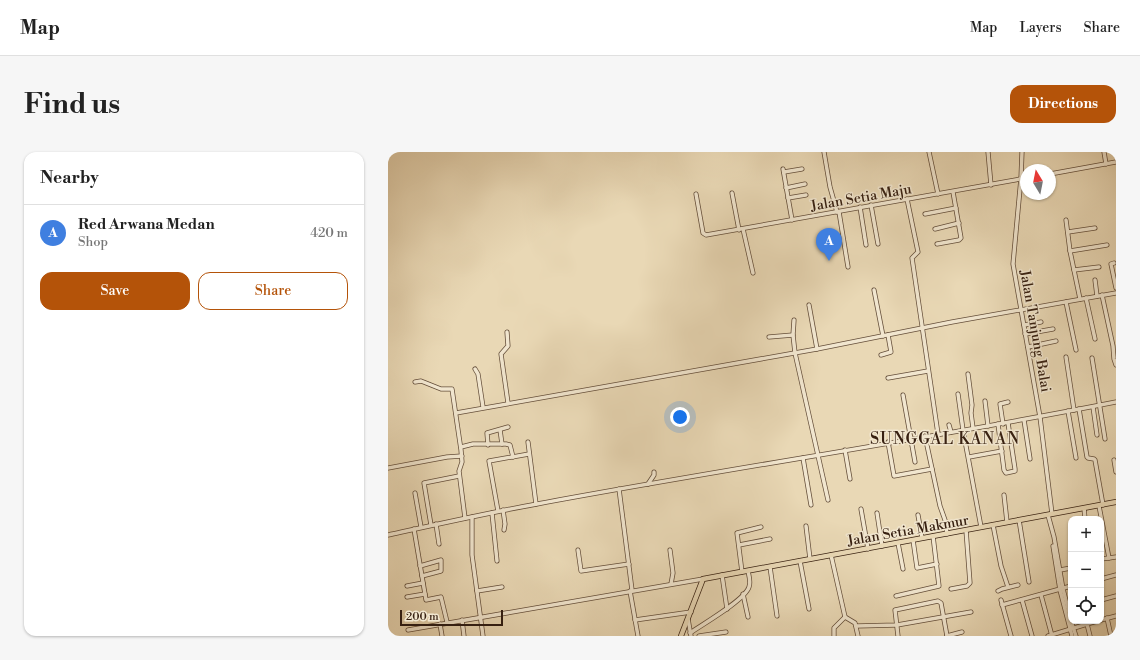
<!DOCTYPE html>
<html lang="en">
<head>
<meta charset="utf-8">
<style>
	body { margin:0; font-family:"Libre Bodoni",serif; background:#f6f6f6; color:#222 }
	.controls { position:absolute; right:12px; bottom:12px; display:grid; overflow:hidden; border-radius:8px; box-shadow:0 1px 3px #0004 }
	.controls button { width:36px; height:36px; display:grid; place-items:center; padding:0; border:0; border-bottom:1px solid #e0e0e0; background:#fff; color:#222; font:20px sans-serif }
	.compass { position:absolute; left:632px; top:12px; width:36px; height:36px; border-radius:50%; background:#fff; box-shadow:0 1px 3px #0004; rotate:350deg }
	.scale { position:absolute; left:12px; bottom:10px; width:103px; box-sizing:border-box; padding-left:4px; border:2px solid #372011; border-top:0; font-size:11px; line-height:14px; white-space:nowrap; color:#372011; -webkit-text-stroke:3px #f1e6cf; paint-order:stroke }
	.you { position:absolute; left:292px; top:265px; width:14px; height:14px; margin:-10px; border:3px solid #fff; border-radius:50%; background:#1a73e8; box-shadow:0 0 0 6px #1a73e833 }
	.badge { display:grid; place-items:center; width:26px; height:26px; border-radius:50%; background:#b45309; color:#fff; font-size:13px; font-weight:700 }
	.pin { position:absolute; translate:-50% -33px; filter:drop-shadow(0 1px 2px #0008) }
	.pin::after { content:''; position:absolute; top:21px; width:14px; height:12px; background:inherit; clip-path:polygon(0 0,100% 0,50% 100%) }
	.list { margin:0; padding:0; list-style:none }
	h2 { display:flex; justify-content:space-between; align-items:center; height:52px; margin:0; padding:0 16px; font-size:17px }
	h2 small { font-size:13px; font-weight:400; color:#767676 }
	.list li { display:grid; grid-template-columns:26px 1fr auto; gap:12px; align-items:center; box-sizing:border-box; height:56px; padding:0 16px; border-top:1px solid #e0e0e0 }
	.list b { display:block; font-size:15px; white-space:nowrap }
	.list p { margin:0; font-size:13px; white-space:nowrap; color:#767676 }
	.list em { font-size:13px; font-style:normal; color:#767676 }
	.actions { display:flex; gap:8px; padding:12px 16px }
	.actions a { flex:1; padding:9px 0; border:1px solid #b45309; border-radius:12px; text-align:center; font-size:14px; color:#b45309 }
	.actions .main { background:#b45309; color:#fff }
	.icon { flex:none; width:22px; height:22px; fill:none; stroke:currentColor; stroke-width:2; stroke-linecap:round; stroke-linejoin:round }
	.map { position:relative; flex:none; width:728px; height:484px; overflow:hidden; border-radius:12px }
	header { display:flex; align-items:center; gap:24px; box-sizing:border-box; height:56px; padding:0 20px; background:#fff; border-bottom:1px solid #e0e0e0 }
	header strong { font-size:19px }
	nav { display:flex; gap:22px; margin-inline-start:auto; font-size:14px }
	.intro { display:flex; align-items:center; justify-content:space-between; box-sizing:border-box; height:96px; padding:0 24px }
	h1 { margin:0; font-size:28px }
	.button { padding:10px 18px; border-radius:12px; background:#b45309; color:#fff; font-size:14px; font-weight:700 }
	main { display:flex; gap:24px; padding:0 24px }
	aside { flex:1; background:#fff; border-radius:12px; box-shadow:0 1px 3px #0004 }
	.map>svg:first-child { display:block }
</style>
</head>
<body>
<header>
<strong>Map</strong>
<nav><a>Map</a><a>Layers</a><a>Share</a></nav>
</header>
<div class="intro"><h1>Find us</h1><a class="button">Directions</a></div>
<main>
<aside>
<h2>Nearby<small></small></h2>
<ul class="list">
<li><span class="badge" style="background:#3f7fe0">A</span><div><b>Red Arwana Medan</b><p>Shop</p></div><em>420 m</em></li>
</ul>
<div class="actions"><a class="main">Save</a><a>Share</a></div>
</aside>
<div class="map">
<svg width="728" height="484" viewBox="0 0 728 484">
	<rect width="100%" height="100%" fill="#e9d8b5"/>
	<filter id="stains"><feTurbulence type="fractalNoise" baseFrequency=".005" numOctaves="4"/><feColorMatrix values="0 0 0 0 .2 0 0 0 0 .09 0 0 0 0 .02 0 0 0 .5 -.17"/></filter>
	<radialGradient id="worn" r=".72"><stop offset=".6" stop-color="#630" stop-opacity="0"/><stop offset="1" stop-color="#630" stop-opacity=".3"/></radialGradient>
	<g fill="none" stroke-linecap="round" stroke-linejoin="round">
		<g stroke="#644e3a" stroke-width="5">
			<g id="minor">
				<polyline points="436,0 442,35 449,60"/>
				<polyline points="541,0 550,42"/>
				<polyline points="600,0 603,33"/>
				<polyline points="634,0 633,26 625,112 652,265 664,362"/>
				<polyline points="716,0 718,12"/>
				<polyline points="395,17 404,68"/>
				<polyline points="396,20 414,17"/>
				<polyline points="662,22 728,10"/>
				<polyline points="398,36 417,32"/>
				<polyline points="344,41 351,78"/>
				<polyline points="308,42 315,81 318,83 638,26"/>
				<polyline points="400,46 418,43"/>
				<polyline points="519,47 530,100 524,106 550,282"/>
				<polyline points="483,53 490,92"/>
				<polyline points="472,55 478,93"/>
				<polyline points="451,60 460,115"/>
				<polyline points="537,62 568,56"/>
				<polyline points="678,68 682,99 692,147"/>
				<polyline points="355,77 365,121"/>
				<polyline points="547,77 571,71"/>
				<polyline points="680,80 707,76"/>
				<polyline points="549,92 571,88 573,86 565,40"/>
				<polyline points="682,99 719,93"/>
				<polyline points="726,111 723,112 728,136"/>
				<polyline points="686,118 711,115"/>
				<polyline points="707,128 709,144"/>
				<polyline points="486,138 495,184"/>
				<polyline points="714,143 725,194 726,207 728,213"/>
				<polyline points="698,146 707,187"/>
				<polyline points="678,150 688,198"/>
				<polyline points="421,153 429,197"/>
				<polyline points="406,168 405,183 407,201 440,348"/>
				<polyline points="636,173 653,170"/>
				<polyline points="119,180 120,194 113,202 120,251"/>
				<polyline points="637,182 665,177"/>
				<polyline points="381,185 405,183"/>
				<polyline points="640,195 668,189"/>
				<polyline points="493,203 503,200 500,183"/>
				<polyline points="678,205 686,258"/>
				<polyline points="704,206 717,287"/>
				<polyline points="87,217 90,222 95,255"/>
				<polyline points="580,222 584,253 583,261 585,276"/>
				<polyline points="500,226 540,219"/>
				<polyline points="27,230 33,229 53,237 64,237 73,298 74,310 71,319 77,366"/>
				<polyline points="570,242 575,278 593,375"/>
				<polyline points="515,243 527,310"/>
				<polyline points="597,249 600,274"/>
				<polyline points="705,255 709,283"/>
				<polyline points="691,257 699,305 700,306 706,307 707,308 715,353"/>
				<polyline points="680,259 688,306"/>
				<polyline points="68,261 429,197 564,170 728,141"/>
				<polyline points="636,268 642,307"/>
				<polyline points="610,272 616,318 618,321 627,319 627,317 620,271"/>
				<polyline points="615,272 612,252 620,250"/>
				<polyline points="561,273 563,280"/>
				<polyline points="112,278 114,292"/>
				<polyline points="537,284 552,354 557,368 559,382"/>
				<polyline points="140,290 148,352"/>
				<polyline points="500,290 506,324 544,317"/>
				<polyline points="100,293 99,281 120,275"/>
				<polyline points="73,295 85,292 118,292 122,293 125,305"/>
				<polyline points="457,298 462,327"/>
				<polyline points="581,305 614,299"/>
				<polyline points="415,306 423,353"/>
				<polyline points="726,308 728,320"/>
				<polyline points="0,316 59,305 74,304"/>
				<polyline points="260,332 266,323 266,320"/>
				<polyline points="231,337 244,438"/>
				<polyline points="27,341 33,375"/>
				<polyline points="616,343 619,370"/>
				<polyline points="711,354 721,406 713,407"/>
				<polyline points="696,356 697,367"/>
				<polyline points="473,357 480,397"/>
				<polyline points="115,358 117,372 116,378"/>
				<polyline points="110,359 101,309 141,302"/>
				<polyline points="104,361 109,409"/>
				<polyline points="489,361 494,394"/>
				<polyline points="530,363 534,386"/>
				<polyline points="660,363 666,385 675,437 683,468"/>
				<polyline points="84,365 84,403 95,484"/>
				<polyline points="631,368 641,430"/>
				<polyline points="48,372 51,392"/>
				<polyline points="43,373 36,331 71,324"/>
				<polyline points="605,373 613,414 620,435"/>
				<polyline points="418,374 422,407"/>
				<polyline points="26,377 38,448 53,445 59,470"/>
				<path d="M0,383C50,372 99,361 149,352C342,316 536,288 728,250"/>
				<polyline points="525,388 529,416 549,412"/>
				<polyline points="510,391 515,417"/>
				<polyline points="351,393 382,387"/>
				<polyline points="665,394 672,438 684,484"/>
				<polyline points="190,398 193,419 241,412"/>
				<polyline points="282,398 285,421 283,432"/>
				<polyline points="443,403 457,465 446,476 446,484"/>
				<polyline points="721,406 728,405"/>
				<polyline points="412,409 421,457"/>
				<polyline points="32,414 53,408 53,419 34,424"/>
				<polyline points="382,415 389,464"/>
				<polyline points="672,418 683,416"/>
				<polyline points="354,420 349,381 373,375"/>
				<polyline points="334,423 339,457"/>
				<polyline points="713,427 728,423"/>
				<polyline points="19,434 35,431"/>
				<polyline points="563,437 579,434 582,431 578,378"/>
				<polyline points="89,439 114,435"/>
				<polyline points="242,439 250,484"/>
				<polyline points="610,439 614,437 630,433"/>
				<polyline points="355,442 360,465"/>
				<polyline points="653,443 664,484"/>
				<polyline points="508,444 551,434 545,384"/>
				<polyline points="19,445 37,442"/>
				<polyline points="613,448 623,484"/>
				<polyline points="634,448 644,484"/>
				<polyline points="713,448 728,444"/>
				<polyline points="614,453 683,434"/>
				<polyline points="457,465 467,471 470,484"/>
				<polyline points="719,466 723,484"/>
				<polyline points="300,467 303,484"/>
				<polyline points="74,468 76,484"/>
				<polyline points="247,468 303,460"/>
				<polyline points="713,468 728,464"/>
				<polyline points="683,469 688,484"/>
				<polyline points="52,472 54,484"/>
				<polyline points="699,472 702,484"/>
				<polyline points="468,474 509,473 583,460"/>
				<polyline points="20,478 315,427"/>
				<path d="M302,481C315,472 357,448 361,435C363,430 361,424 360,419"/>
				<polyline points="311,484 338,480"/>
				<polyline points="510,484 507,458 550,449 553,451 559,484"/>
				<polyline points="559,484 574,480"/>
				<polyline points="660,484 709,469"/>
			</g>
		</g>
		<g stroke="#372011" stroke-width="6">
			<polyline id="major" points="293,484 315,427 728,350"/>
		</g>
		<use href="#minor" stroke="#f1e6cf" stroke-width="3.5"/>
		<use href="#major" stroke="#e9d8b5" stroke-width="4.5"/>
	</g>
	<g text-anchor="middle" stroke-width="3" stroke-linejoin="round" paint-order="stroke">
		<g font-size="14" fill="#372011" stroke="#f1e6cf">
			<text transform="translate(473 45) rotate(-10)" y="5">Jalan Setia Maju</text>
			<text transform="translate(648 179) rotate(80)" y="5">Jalan Tanjung Balai</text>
			<text transform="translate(520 378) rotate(-10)" y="5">Jalan Setia Makmur</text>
		</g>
		<g font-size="16" letter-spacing="1" fill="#372011" stroke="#f1e6cf">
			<text x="557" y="292">SUNGGAL KANAN</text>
		</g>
	</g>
	<rect width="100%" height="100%" filter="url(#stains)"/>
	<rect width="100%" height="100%" fill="url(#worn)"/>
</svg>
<div class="controls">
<button>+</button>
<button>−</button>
<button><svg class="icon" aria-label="locate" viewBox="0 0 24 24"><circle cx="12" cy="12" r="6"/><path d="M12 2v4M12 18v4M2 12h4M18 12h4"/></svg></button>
</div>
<svg class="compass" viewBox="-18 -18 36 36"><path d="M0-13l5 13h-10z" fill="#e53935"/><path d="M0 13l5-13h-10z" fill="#767676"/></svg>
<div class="scale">200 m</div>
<div class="you"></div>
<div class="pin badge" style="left:441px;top:109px;background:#3f7fe0">A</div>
</div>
</main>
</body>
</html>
